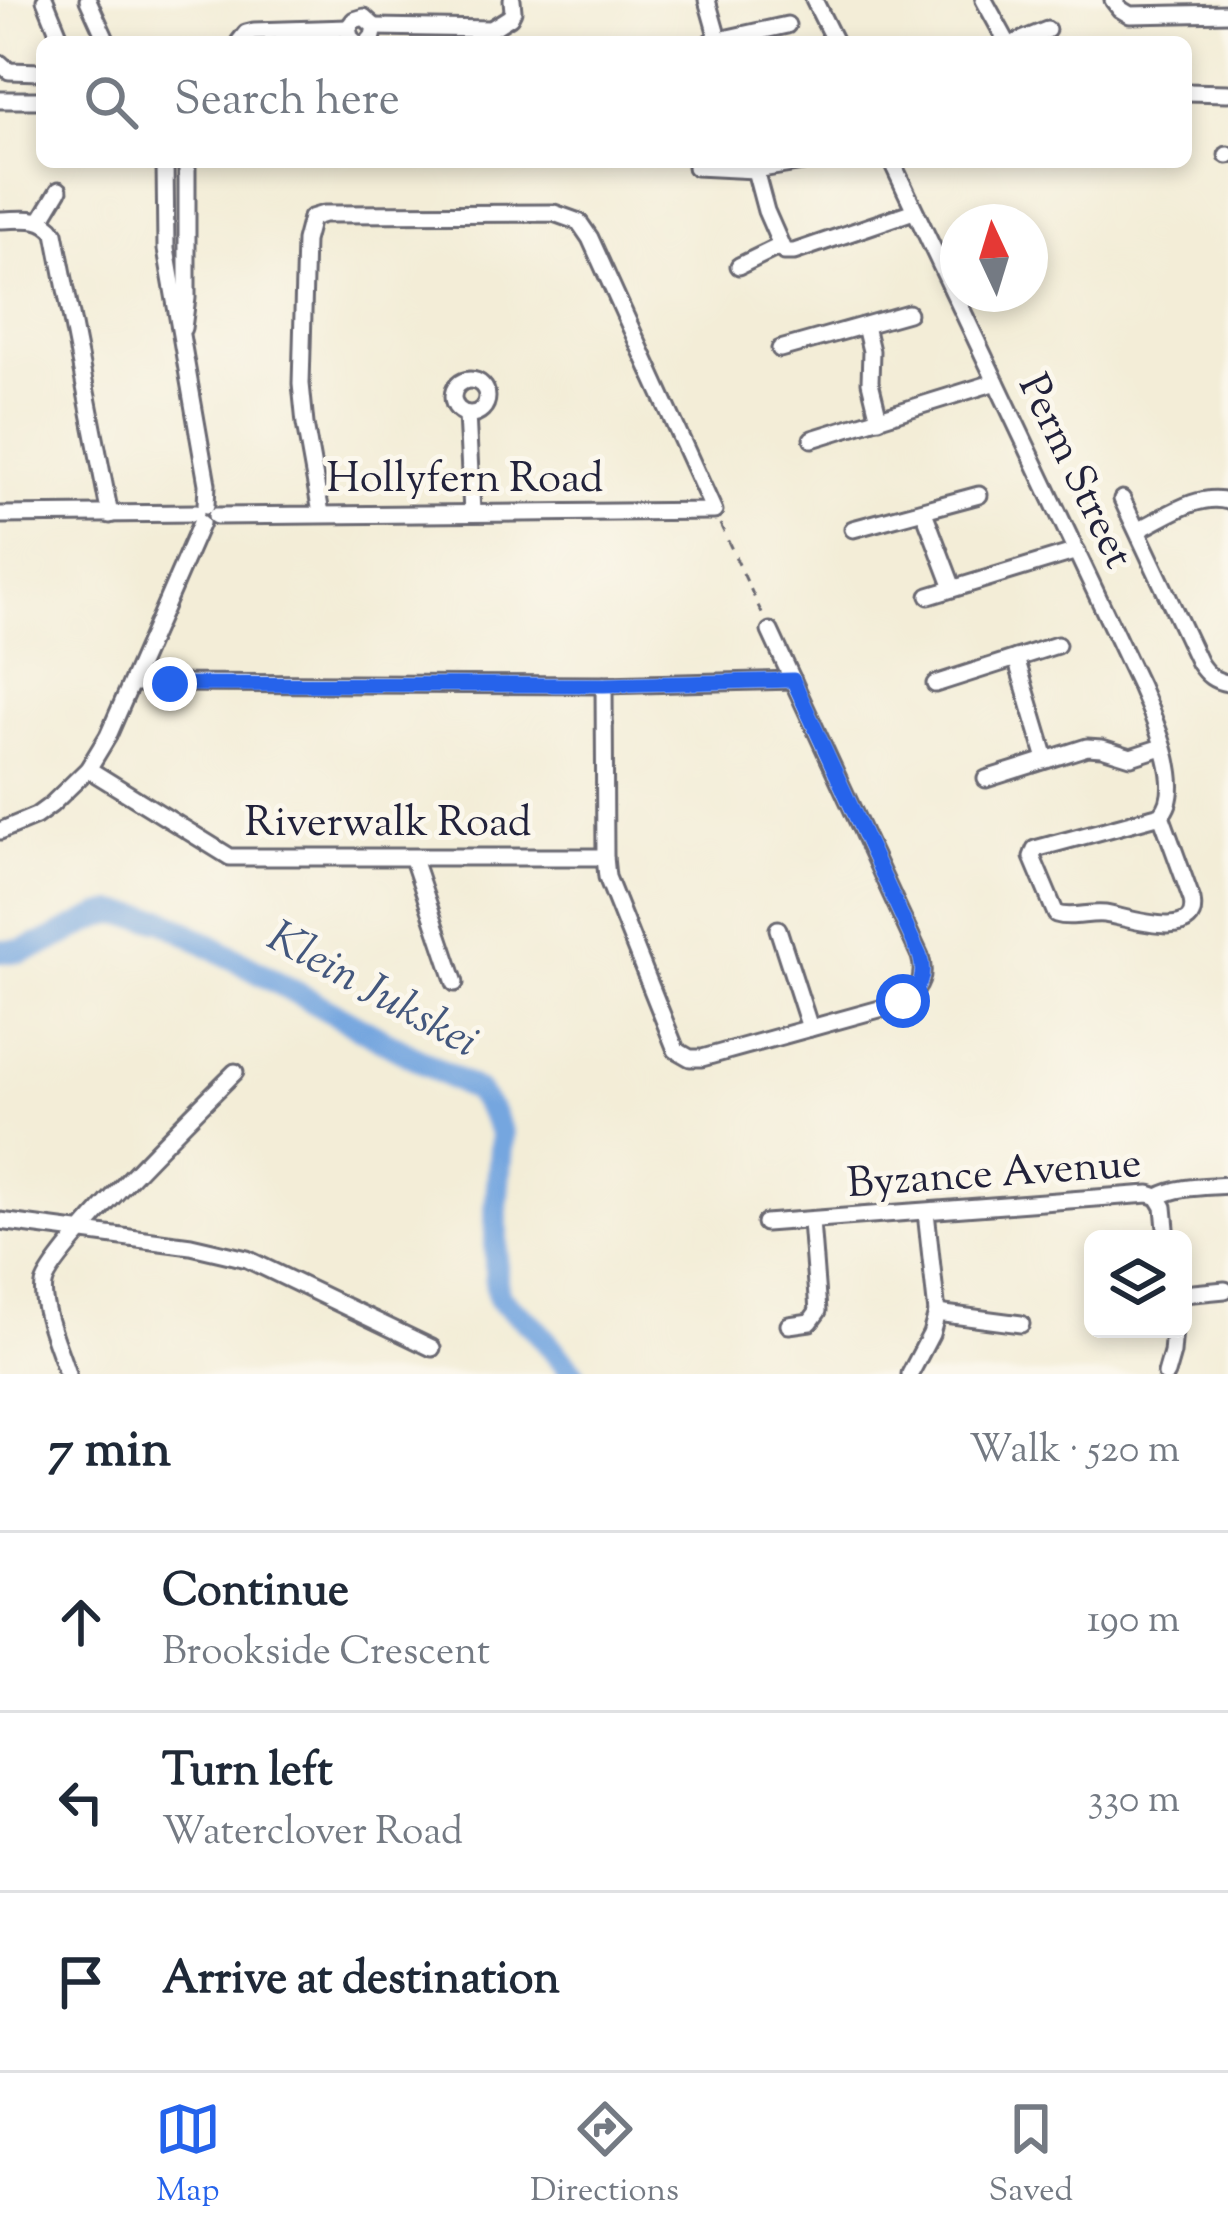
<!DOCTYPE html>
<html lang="en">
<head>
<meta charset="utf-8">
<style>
	body { margin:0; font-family:"Sorts Mill Goudy",serif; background:#f6f6f7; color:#1f2937 }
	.controls { position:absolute; right:36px; bottom:36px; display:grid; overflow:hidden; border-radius:18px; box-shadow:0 6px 18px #0003 }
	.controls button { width:108px; height:108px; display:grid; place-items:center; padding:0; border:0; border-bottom:3px solid #e0e1e3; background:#fff; color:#1f2937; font:60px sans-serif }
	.compass { position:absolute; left:940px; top:204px; width:108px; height:108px; border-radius:50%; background:#fff; box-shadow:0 6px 18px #0003; rotate:356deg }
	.stop { position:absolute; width:36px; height:36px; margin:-27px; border:9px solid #2563eb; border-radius:50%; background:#fff }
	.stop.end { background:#2563eb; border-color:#fff; box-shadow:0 3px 12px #0008 }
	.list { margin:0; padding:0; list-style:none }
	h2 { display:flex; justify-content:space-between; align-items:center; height:156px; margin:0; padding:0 48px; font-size:51px }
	h2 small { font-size:39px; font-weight:400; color:#747a83 }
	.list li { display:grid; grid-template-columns:78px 1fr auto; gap:36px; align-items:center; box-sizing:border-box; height:180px; padding:0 48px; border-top:3px solid #e0e1e3 }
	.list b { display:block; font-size:45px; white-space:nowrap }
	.list p { margin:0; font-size:39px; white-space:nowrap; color:#747a83 }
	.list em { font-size:39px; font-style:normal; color:#747a83 }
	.icon { flex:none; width:66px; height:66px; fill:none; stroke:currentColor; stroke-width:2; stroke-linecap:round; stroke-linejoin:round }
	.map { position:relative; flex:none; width:1228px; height:1374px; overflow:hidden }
	.search { position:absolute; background:#fff; box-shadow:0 6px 18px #0003; left:36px; right:36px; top:36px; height:132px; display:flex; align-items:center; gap:30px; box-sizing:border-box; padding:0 42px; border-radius:18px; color:#747a83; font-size:45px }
	.sheet { height:696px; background:#fff }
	nav { display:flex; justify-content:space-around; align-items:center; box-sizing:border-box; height:168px; border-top:3px solid #e0e1e3; background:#fff; font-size:33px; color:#747a83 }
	nav a { display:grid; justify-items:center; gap:6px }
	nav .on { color:#2563eb }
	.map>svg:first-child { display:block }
</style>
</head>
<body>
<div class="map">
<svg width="1228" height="1374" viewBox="0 0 1228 1374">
	<rect width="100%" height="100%" fill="#fbf7ec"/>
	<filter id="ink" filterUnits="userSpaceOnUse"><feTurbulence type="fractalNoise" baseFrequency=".00833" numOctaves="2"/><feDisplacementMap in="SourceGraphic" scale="24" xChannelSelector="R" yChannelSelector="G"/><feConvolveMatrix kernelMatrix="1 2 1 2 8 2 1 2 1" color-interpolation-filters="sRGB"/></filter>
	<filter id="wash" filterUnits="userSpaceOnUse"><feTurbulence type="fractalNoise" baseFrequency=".004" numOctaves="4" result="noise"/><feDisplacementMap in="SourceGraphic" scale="48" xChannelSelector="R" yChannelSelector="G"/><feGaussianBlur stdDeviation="2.7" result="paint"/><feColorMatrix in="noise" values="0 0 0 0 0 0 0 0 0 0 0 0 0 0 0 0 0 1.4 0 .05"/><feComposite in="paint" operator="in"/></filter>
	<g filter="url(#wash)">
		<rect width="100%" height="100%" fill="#f3edd7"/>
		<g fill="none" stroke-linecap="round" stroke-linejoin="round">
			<polyline stroke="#74a6df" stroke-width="24" points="0,951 20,951 45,943 100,916 115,913 163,920 476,1091 493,1114 502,1135 496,1209 496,1282 499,1298 534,1327 574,1374"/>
		</g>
	</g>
	<g filter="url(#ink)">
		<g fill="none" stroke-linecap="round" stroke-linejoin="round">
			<g stroke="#6b6972" stroke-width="21">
				<g id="minor">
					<polyline points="45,0 62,42"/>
					<polyline points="88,0 107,42"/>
					<polyline points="707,0 718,39"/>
					<polyline points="814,0 835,42"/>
					<polyline points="984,0 1007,42"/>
					<polyline points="1113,0 1120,9 1130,15 1228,13"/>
					<polyline points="375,27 491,29 510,17 513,11 512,0"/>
					<polyline points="239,42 246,33 254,31 348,28"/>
					<polyline points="355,42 350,37 348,28 354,20 364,17 375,27 373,36 368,42"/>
					<polyline points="710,42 787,25"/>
					<polyline points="1017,42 1047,30"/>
					<polyline points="0,63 9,71 42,72"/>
					<polyline points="1186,92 1228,93"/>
					<polyline points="0,100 42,100"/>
					<polyline points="1227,155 1228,155"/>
					<polyline points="165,162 166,249 207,484 206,505"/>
					<path d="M892,162L1140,686C1153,717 1187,788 1161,815L1035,849L1032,857L1056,914C1072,919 1088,912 1105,914C1126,917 1201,944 1192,900L1161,815"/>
					<polyline points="696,167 755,170 803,162"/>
					<polyline points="755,170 766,211 784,252 794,252 914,211"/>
					<path d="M0,220C20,220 43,214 55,233L110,515"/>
					<polyline points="41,220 59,190"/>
					<polyline points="739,266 780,246"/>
					<polyline points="865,326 871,351 870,382 879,419"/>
					<polyline points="183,328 187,298 187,162"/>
					<polyline points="780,349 908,313"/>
					<circle cx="470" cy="397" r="17"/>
					<polyline points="467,414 472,512"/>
					<polyline points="812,439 996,382"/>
					<path d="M1122,499L1199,663C1207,675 1214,681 1228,683"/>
					<polyline points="924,512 953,588"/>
					<polyline points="0,515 196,513"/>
					<polyline points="216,516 714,511 590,238 579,222 554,213 324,214 311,218 305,241 301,384 305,424 321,513"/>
					<polyline points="853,529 979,495"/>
					<path d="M1138,530C1164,518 1198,492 1228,501"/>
					<polyline points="929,596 1077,551"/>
					<polyline points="1016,658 1046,759"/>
					<polyline points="132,683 604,685 793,680"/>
					<polyline points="935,684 1057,645"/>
					<path d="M604,685L605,857L607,877L676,1050L690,1058H702L894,1005C917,995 927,980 920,956L770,631"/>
					<polyline points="88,769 230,857 605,857"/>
					<polyline points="986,779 1087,747 1102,748 1131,757 1162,747"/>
					<polyline points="0,831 36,816 51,805 88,769 108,736 201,523"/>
					<polyline points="413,859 455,983"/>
					<polyline points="778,929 810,1028"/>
					<polyline points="1158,1197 1164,1207 1167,1239"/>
					<polyline points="0,1221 191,1246 247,1259 432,1348"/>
					<path d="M765,1223L1149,1194L1158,1197C1178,1186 1205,1187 1228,1185"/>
					<polyline points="1183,1294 1225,1290"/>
					<polyline points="937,1313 1021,1324"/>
					<polyline points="789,1325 810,1322 818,1311 811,1221"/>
					<path d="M67,1374C60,1351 40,1307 44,1285C48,1256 204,1103 235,1072"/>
					<polyline points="910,1374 931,1334 937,1313 926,1212"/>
					<polyline points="1166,1374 1172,1353 1174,1329"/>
				</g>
			</g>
			<polyline stroke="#6b6972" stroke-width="3" stroke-dasharray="9 9" stroke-linecap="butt" points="720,524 764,618"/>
			<use href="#minor" stroke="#fff" stroke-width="15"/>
		</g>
	</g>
	<g fill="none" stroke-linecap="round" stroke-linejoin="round" filter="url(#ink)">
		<path stroke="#2563eb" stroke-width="15" d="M170,684L604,685L793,680L920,956C926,976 920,989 903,1001"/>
	</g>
	<g text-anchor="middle" stroke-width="10" stroke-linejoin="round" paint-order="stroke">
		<g font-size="42" fill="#22223b" stroke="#fbf7ec">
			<text transform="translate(1078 470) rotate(64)" y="15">Perm Street</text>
			<text x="465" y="491">Hollyfern Road</text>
			<text x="388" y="835">Riverwalk Road</text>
			<text transform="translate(994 1171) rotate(-4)" y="15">Byzance Avenue</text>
		</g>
		<g font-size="45" font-style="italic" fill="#43577d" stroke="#fbf7ec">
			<text transform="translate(374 987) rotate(29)" y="16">Klein Jukskei</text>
		</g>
	</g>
</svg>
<div class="controls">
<button><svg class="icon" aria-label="layers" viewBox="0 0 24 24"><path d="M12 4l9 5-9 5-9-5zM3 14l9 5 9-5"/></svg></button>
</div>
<svg class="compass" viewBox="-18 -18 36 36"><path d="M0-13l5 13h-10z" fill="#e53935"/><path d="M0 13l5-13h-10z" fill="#747a83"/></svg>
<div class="stop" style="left:903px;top:1001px"></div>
<div class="stop end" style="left:170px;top:684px"></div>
<div class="search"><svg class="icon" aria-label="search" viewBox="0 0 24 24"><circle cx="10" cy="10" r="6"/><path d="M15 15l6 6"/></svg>Search here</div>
</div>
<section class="sheet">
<h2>7 min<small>Walk · 520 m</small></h2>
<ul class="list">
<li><svg class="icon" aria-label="ahead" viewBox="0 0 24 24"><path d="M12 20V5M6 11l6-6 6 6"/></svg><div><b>Continue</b><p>Brookside Crescent</p></div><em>190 m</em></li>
<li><svg class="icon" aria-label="left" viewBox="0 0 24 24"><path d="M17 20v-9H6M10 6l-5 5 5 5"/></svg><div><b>Turn left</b><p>Waterclover Road</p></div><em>330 m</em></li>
<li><svg class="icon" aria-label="arrive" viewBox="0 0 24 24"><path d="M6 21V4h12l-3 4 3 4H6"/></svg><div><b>Arrive at destination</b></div></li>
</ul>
</section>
<nav>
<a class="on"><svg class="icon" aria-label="map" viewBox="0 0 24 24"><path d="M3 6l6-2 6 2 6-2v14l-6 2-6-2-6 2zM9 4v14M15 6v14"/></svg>Map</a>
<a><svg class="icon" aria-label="directions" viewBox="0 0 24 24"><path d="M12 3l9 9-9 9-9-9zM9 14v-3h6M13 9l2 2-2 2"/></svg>Directions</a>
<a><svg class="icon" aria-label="saved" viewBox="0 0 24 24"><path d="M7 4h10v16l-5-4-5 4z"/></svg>Saved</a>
</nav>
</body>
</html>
